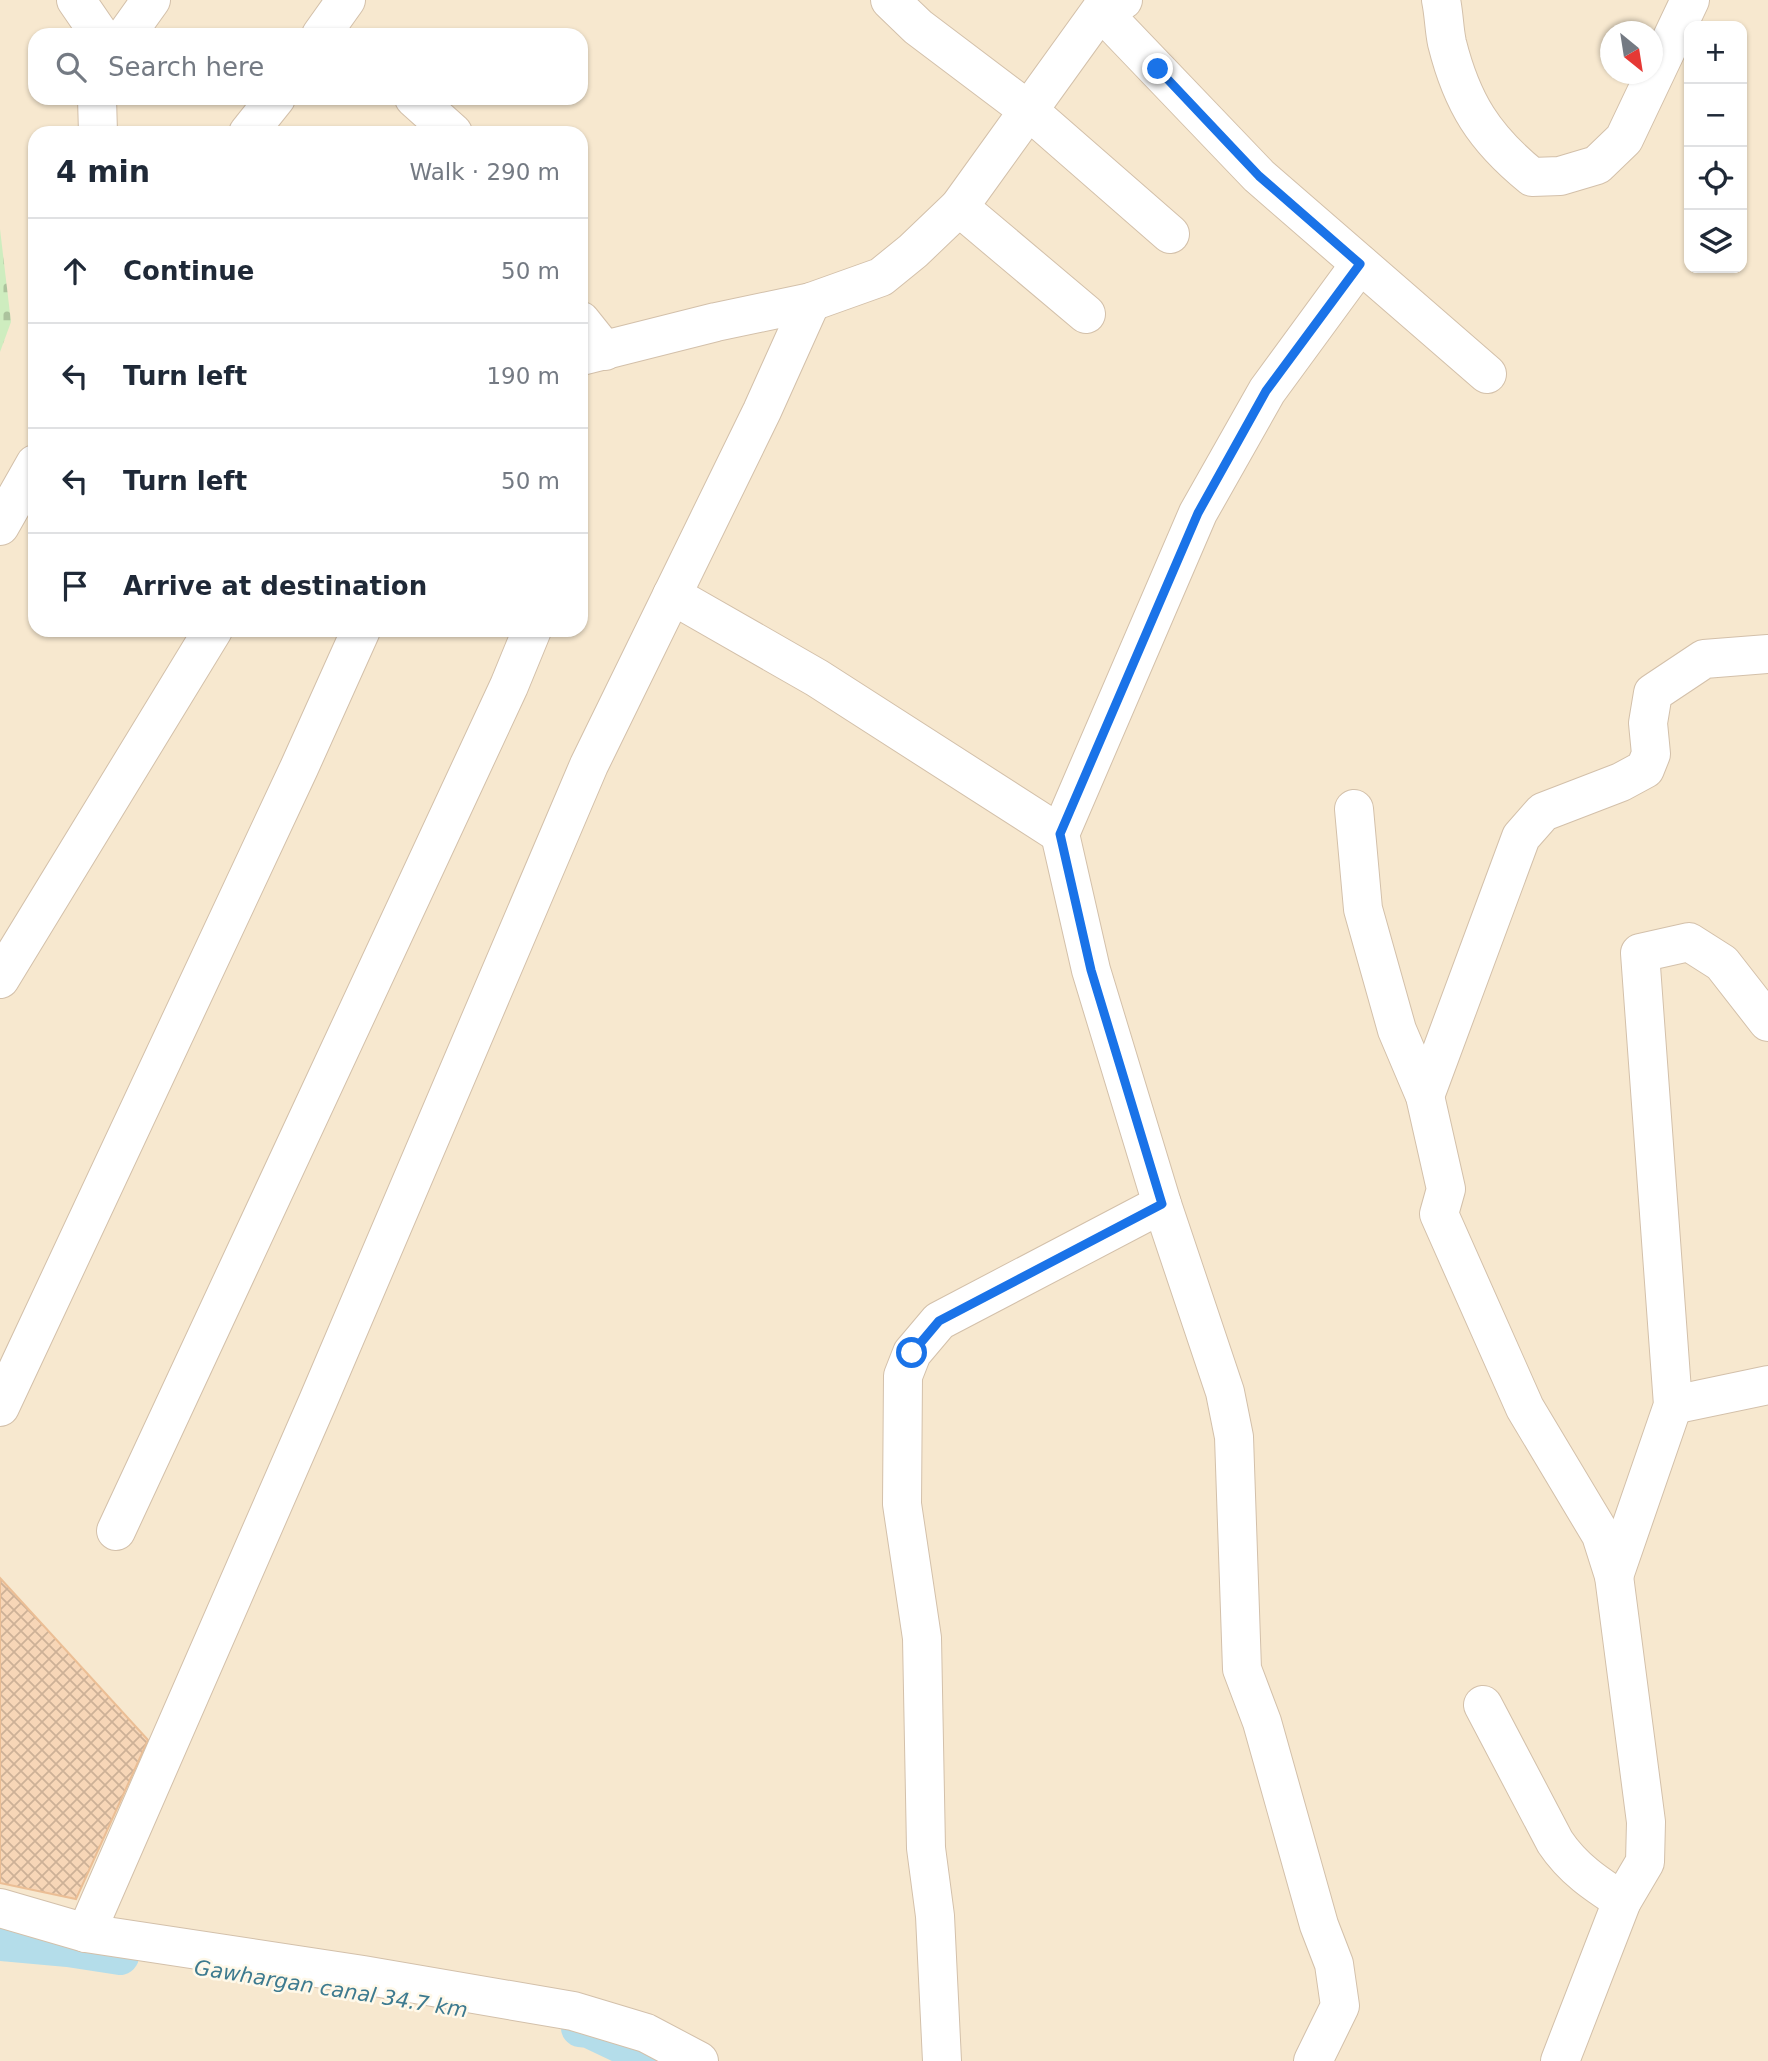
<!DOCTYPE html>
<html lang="en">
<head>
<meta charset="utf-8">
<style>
	body { margin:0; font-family:"DejaVu Sans",sans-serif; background:#f6f6f7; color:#1f2937 }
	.controls { position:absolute; right:21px; top:21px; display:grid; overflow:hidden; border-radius:14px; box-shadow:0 2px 5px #0004 }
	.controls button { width:63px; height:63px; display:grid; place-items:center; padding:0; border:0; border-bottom:2px solid #e0e1e3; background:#fff; color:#1f2937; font:35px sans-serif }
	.compass { position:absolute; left:1600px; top:21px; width:63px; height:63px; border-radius:50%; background:#fff; box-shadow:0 2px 5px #0004; rotate:150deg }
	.stop { position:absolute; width:21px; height:21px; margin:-16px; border:5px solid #1a73e8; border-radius:50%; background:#fff }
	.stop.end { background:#1a73e8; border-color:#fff; box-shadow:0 2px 7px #0008 }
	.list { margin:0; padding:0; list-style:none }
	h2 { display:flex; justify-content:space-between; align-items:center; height:91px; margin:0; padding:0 28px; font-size:30px }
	h2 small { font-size:23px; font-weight:400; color:#747a83 }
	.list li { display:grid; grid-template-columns:46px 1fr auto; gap:21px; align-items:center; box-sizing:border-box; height:105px; padding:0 28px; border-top:2px solid #e0e1e3 }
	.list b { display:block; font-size:26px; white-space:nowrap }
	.list em { font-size:23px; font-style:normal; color:#747a83 }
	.icon { flex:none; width:38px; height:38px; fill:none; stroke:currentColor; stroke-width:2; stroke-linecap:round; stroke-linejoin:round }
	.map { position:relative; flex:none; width:1768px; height:2061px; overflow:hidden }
	.search { position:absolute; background:#fff; box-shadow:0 2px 5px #0004; left:28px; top:28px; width:560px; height:77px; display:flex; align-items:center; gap:18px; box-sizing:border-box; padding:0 24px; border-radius:21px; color:#747a83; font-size:26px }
	.panel { position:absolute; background:#fff; box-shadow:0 2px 5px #0004; left:28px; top:126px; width:560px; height:511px; border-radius:21px }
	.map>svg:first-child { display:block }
</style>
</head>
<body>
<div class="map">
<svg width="1768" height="2061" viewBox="0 0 1768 2061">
	<defs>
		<pattern id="cemetery-stones" width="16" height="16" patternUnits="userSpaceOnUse" patternTransform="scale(1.75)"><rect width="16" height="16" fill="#ceedbf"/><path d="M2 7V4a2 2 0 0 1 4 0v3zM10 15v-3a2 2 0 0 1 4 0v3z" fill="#acc39d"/></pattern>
		<pattern id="building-cross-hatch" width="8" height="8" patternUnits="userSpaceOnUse" patternTransform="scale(1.75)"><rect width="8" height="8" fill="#f7d6b7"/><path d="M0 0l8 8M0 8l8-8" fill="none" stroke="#cdb197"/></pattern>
	</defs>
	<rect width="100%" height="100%" fill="#fef6e2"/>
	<path fill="#f7e8cf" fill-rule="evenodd" d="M0,0H1768V2061H0ZM1689,26H1742V268H1689ZM1610,32H1652V74H1610ZM35,35H581V98H35ZM35,133H581V630H35Z"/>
	<polygon fill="url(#cemetery-stones)" points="0,229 11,322 0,352"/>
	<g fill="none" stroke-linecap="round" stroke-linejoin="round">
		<g stroke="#b4ddea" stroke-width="38">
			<polyline points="0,1942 68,1948 120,1956"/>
			<polyline points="580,2028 589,2029 656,2061"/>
		</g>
	</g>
	<polygon fill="url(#building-cross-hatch)" stroke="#ebbe95" stroke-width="2" points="0,1578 148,1740 76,1899 0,1883"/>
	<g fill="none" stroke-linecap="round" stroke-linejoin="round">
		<g stroke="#d3c0aa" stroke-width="40">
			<g id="minor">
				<polyline points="76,0 100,35"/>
				<polyline points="890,0 918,27 1028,110 1170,234"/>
				<polyline points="1123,0 1102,12 1259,176 1487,374"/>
				<path d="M1441,0C1444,14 1444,29 1447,43C1462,103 1484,138 1532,177L1560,176L1597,165L1624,139L1690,0"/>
				<polyline points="126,35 151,0"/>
				<polyline points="321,35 346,0"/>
				<polyline points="97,98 98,133"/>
				<polyline points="414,98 453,133"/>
				<polyline points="248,133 276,98"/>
				<polyline points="959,207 1086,314"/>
				<polyline points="581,321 605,351"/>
				<polyline points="581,356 716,322 811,302 881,277 913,251 959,207 1108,0"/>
				<polyline points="0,526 35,464"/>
				<polyline points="672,595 817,678 1060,834"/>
				<polyline points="1354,809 1363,909 1397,1030 1425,1096 1446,1189 1439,1214 1525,1408 1601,1535 1614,1576 1646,1822 1645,1862 1622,1901 1560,2061"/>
				<polyline points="0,979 213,630"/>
				<polyline points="1425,1096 1521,837 1543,812 1621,782 1645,769 1651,754 1648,723 1653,693 1704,659 1768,654"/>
				<polyline points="1673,1405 1768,1385"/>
				<polyline points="0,1407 299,768 361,630"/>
				<polyline points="116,1531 509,686 532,630"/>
				<polyline points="1614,1576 1673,1405 1640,953 1689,942 1722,963 1768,1022"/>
				<path d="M1483,1705L1555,1842C1573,1869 1596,1884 1622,1901"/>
				<polyline points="0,1908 86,1933 363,1975 573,2011 646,2033 699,2061"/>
				<polyline points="86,1933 318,1401 589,765 762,411 811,302"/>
				<polyline points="942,2061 935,1916 926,1848 922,1638 902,1504 903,1376 912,1353 939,1321 1162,1204"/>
				<polyline points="1313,2061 1340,2006 1334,1964 1319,1925 1262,1722 1242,1669 1234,1437 1225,1392 1162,1204 1091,970 1060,834 1198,513 1267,391 1360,264"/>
			</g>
		</g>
		<use href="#minor" stroke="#fff" stroke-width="38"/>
	</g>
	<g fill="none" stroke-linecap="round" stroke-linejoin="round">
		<polyline stroke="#1a73e8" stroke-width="9" points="912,1353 939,1321 1162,1204 1091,970 1060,834 1198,513 1266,391 1360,264 1259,176 1158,69"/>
	</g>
	<g text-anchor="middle" stroke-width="5" stroke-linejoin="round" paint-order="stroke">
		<g font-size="21" font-style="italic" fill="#3d7a8f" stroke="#fff9ea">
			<text transform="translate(331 1989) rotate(9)" y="7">Gawhargan canal 34.7 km</text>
		</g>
	</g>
</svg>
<div class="controls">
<button>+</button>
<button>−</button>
<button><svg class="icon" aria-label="locate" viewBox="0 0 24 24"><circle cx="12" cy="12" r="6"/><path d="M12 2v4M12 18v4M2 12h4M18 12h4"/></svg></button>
<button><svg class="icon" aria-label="layers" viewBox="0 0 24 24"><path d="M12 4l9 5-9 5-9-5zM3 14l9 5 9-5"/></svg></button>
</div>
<svg class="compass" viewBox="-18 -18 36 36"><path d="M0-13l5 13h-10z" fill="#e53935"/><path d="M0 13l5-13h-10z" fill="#747a83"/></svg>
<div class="stop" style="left:912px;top:1353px"></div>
<div class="stop end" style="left:1158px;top:69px"></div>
<div class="search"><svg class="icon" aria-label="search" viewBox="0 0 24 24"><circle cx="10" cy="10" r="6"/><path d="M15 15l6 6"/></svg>Search here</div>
<section class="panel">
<h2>4 min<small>Walk · 290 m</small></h2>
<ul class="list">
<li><svg class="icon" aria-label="ahead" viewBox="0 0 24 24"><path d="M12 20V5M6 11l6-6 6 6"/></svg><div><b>Continue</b></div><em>50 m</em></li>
<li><svg class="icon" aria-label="left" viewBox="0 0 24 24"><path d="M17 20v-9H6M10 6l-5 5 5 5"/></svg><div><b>Turn left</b></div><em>190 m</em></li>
<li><svg class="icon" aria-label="left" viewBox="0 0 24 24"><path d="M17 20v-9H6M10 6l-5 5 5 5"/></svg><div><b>Turn left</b></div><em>50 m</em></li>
<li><svg class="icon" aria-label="arrive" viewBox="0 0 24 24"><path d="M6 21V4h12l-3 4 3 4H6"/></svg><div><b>Arrive at destination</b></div></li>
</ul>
</section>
</div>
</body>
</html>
